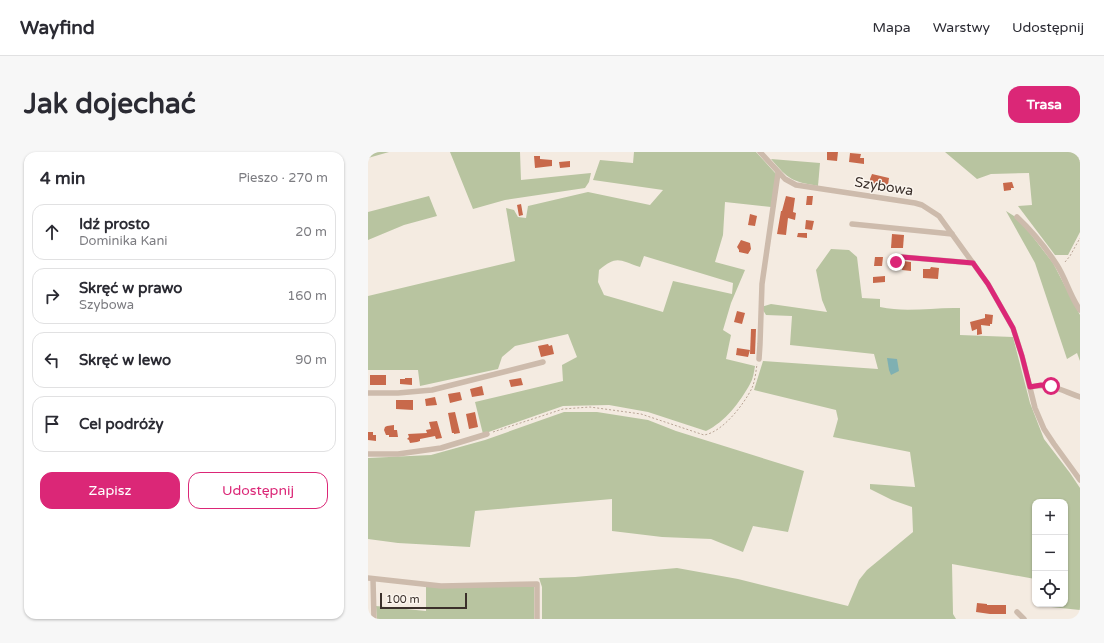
<!DOCTYPE html>
<html lang="pl">
<head>
<meta charset="utf-8">
<style>
	body { margin:0; font-family:"Varela Round",sans-serif; background:#f7f7f7; color:#2b2b33 }
	.controls { position:absolute; right:12px; bottom:12px; display:grid; overflow:hidden; border-radius:8px; box-shadow:0 1px 3px #0004 }
	.controls button { width:36px; height:36px; display:grid; place-items:center; padding:0; border:0; border-bottom:1px solid #e1e1e2; background:#fff; color:#2b2b33; font:20px sans-serif }
	.scale { position:absolute; left:12px; bottom:10px; width:87px; box-sizing:border-box; padding-left:4px; border:2px solid #3b302b; border-top:0; font-size:11px; line-height:14px; white-space:nowrap; color:#3b302b; -webkit-text-stroke:3px #fbf5ee; paint-order:stroke }
	.stop { position:absolute; width:12px; height:12px; margin:-9px; border:3px solid #db2777; border-radius:50%; background:#fff }
	.stop.end { background:#db2777; border-color:#fff; box-shadow:0 1px 4px #0008 }
	.list { margin:0; padding:0; list-style:none }
	h2 { display:flex; justify-content:space-between; align-items:center; height:52px; margin:0; padding:0 16px; font-size:17px }
	h2 small { font-size:13px; font-weight:400; color:#7c7c81 }
	.list li { display:grid; grid-template-columns:26px 1fr auto; gap:12px; align-items:center; box-sizing:border-box; height:56px; margin:0 8px 8px; padding:0 8px; border:1px solid #e1e1e2; border-radius:12px }
	.list b { display:block; font-size:15px; white-space:nowrap }
	.list p { margin:0; font-size:13px; white-space:nowrap; color:#7c7c81 }
	.list em { font-size:13px; font-style:normal; color:#7c7c81 }
	.actions { display:flex; gap:8px; padding:12px 16px }
	.actions a { flex:1; padding:9px 0; border:1px solid #db2777; border-radius:12px; text-align:center; font-size:14px; color:#db2777 }
	.actions .main { background:#db2777; color:#fff }
	.icon { flex:none; width:22px; height:22px; fill:none; stroke:currentColor; stroke-width:2; stroke-linecap:round; stroke-linejoin:round }
	.map { position:relative; flex:none; width:712px; height:467px; overflow:hidden; border-radius:12px }
	header { display:flex; align-items:center; gap:24px; box-sizing:border-box; height:56px; padding:0 20px; background:#fff; border-bottom:1px solid #e1e1e2 }
	header strong { font-size:19px }
	nav { display:flex; gap:22px; margin-inline-start:auto; font-size:14px }
	.intro { display:flex; align-items:center; justify-content:space-between; box-sizing:border-box; height:96px; padding:0 24px }
	h1 { margin:0; font-size:28px }
	.button { padding:10px 18px; border-radius:12px; background:#db2777; color:#fff; font-size:14px; font-weight:700 }
	main { display:flex; gap:24px; padding:0 24px }
	aside { flex:1; background:#fff; border-radius:12px; box-shadow:0 1px 3px #0004 }
	.map>svg:first-child { display:block }
</style>
</head>
<body>
<header>
<strong>Wayfind</strong>
<nav><a>Mapa</a><a>Warstwy</a><a>Udostępnij</a></nav>
</header>
<div class="intro"><h1>Jak dojechać</h1><a class="button">Trasa</a></div>
<main>
<aside>
<h2>4 min<small>Pieszo · 270 m</small></h2>
<ul class="list">
<li><svg class="icon" aria-label="ahead" viewBox="0 0 24 24"><path d="M12 20V5M6 11l6-6 6 6"/></svg><div><b>Idź prosto</b><p>Dominika Kani</p></div><em>20 m</em></li>
<li><svg class="icon" aria-label="right" viewBox="0 0 24 24"><path d="M7 20v-9h11M14 6l5 5-5 5"/></svg><div><b>Skręć w prawo</b><p>Szybowa</p></div><em>160 m</em></li>
<li><svg class="icon" aria-label="left" viewBox="0 0 24 24"><path d="M17 20v-9H6M10 6l-5 5 5 5"/></svg><div><b>Skręć w lewo</b></div><em>90 m</em></li>
<li><svg class="icon" aria-label="arrive" viewBox="0 0 24 24"><path d="M6 21V4h12l-3 4 3 4H6"/></svg><div><b>Cel podróży</b></div></li>
</ul>
<div class="actions"><a class="main">Zapisz</a><a>Udostępnij</a></div>
</aside>
<div class="map">
<svg width="712" height="467" viewBox="0 0 712 467">
	<rect width="100%" height="100%" fill="#f4ebe1"/>
	<g fill="#b8c4a0" fill-rule="evenodd">
		<polygon points="0,0 21,0 0,6"/>
		<polygon points="82,0 152,0 153,28 223,21 221,30 217,36 137,48 105,57"/>
		<path d="M266,0H388L408,22L403,55L357,50L355,83L347,110L377,118L363,151L355,178L363,183L358,207L387,214C386,220 385,227 382,232C372,250 357,270 338,279L280,260L241,253L195,254L115,282L107,250L195,229L194,213L209,205L200,182L147,194L134,205L130,217L52,234L50,218H0V144L147,109L138,56L146,58L150,65L158,66L160,54L220,40L282,53L295,38L225,28L232,8L265,11ZM276,104L365,131L364,142L305,129L295,160L236,143L230,130L231,118C249,103 251,108 272,115Z"/>
		<polygon points="577,0 712,0 712,80 700,103 687,103 650,54 664,53 661,21 623,22 609,27"/>
		<path d="M403,7L452,11L450,34C423,29 421,28 403,7Z"/>
		<polygon points="61,44 69,64 36,73 0,88 0,60"/>
		<polygon points="638,59 651,67 685,111 712,163 712,209 709,201 699,207 667,111"/>
		<path d="M463,97L481,98L489,105L494,146L512,147V155C539,161 566,155 592,156V183L645,185L662,251L676,287L702,321L712,336V458L683,455L682,452H697V350H667V427L584,412L585,462L588,467H174V435L171,426L207,425L309,416L370,427L480,454L491,428L499,418L545,380L544,355L524,348L502,337V332L547,335L542,300L465,285L470,267L468,258L386,238L395,209L510,217L506,202L422,193L424,164L398,163L393,155L403,152L459,160L454,148L448,118Z"/>
		<polygon points="196,260 229,260 280,268 308,279 436,319 420,380 385,374 375,400 343,387 294,385 244,379 244,347 107,359 102,395 30,391 0,387 0,306 63,303 117,288"/>
		<polygon points="58,435 166,435 166,467 9,467 8,454 58,459"/>
	</g>
	<polygon fill="#7fb0b2" points="519,206 529,207 531,219 523,223 521,218"/>
	<g fill="#c8694b">
		<polygon points="459,0 470,0 469,9 459,8"/>
		<polygon points="482,1 493,2 492,6 496,6 496,12 481,10"/>
		<polygon points="166,4 172,4 172,7 184,8 184,14 167,16"/>
		<polygon points="202,9 202,15 192,16 191,10"/>
		<polygon points="504,22 521,26 520,33 503,32 502,27"/>
		<polygon points="644,30 646,36 643,36 643,38 636,39 635,31"/>
		<polygon points="418,44 427,46 425,60 428,61 427,68 420,66 418,83 409,82 413,59 414,59"/>
		<polygon points="439,44 445,44 444,53 438,53"/>
		<polygon points="153,52 155,63 151,64 149,53"/>
		<polygon points="382,62 389,64 387,74 380,73"/>
		<polygon points="438,68 446,69 444,78 437,77"/>
		<polygon points="430,81 439,81 439,86 429,85"/>
		<polygon points="524,82 536,83 535,96 523,96"/>
		<polygon points="373,88 382,91 383,97 380,102 371,100 371,98 369,95"/>
		<polygon points="507,105 515,105 514,114 506,114"/>
		<polygon points="535,109 543,110 543,119 534,118"/>
		<polygon points="563,115 571,116 570,127 555,126 555,117 562,117"/>
		<polygon points="517,124 517,130 505,131 505,125"/>
		<polygon points="369,159 377,161 374,172 366,170"/>
		<polygon points="617,162 625,163 624,172 622,172 622,174 613,173 614,182 609,183 609,177 604,179 602,170 617,166"/>
		<polygon points="383,177 388,177 387,202 382,202"/>
		<polygon points="180,192 181,194 184,193 186,202 173,205 170,194"/>
		<polygon points="369,196 382,198 380,205 368,203"/>
		<rect x="2" y="223" width="16" height="10"/>
		<polygon points="37,226 44,226 44,233 32,232 32,227 37,227"/>
		<polygon points="153,226 155,233 143,235 141,228"/>
		<polygon points="114,234 116,243 104,245 102,237"/>
		<polygon points="92,240 94,248 82,251 80,242"/>
		<polygon points="67,245 69,253 58,254 57,247"/>
		<polygon points="28,248 45,248 45,258 28,257"/>
		<polygon points="87,260 92,281 86,282 86,281 84,281 80,261"/>
		<polygon points="107,260 110,275 101,277 98,262"/>
		<polygon points="69,269 74,286 68,287 67,284 52,287 52,289 49,290 42,291 41,288 39,287 41,285 40,282 59,281 58,278 63,277 61,270"/>
		<polygon points="26,273 26,278 29,278 30,285 21,285 21,283 18,283 16,278 17,275 19,274"/>
		<polygon points="0,280 5,280 5,283 8,283 8,289 0,288"/>
		<polygon points="609,451 619,452 619,453 638,453 638,462 622,462 608,460"/>
	</g>
	<g fill="none" stroke-linecap="round" stroke-linejoin="round">
		<g stroke="#b9a596" stroke-width="1" stroke-dasharray="2 2" stroke-linecap="butt">
			<polyline points="710,0 712,9"/>
			<polyline points="697,110 702,104 712,86"/>
			<path d="M125,280L195,257L222,255L273,262L336,283C355,280 376,252 384,236C387,229 388,219 389,212"/>
		</g>
		<g stroke="#cdbbac" stroke-width="5.5">
			<polyline points="392,0 417,27 428,33 547,51 554,53 571,64 620,132 645,176 654,204 667,256 676,277 686,292 712,328"/>
			<path d="M649,65C664,79 678,96 689,113C698,127 702,144 712,158"/>
			<polyline points="484,72 584,82"/>
			<polyline points="528,110 534,105 605,111"/>
			<polyline points="391,207 392,192 394,132 410,21"/>
			<path d="M662,235C684,231 692,238 712,245"/>
			<polyline points="0,241 30,241 64,238 175,210"/>
			<polyline points="0,302 30,302 73,296 119,282"/>
			<polyline points="0,426 73,434 169,432 169,467"/>
			<polyline points="5,427 6,467"/>
			<polyline points="649,460 656,467"/>
		</g>
	</g>
	<g fill="none" stroke-linecap="round" stroke-linejoin="round">
		<polyline stroke="#db2777" stroke-width="5" points="528,110 534,105 605,111 620,132 645,176 654,204 662,235 673,233 683,234"/>
	</g>
	<g text-anchor="middle" stroke-width="3" stroke-linejoin="round" paint-order="stroke">
		<g font-size="14" fill="#3b302b" stroke="#fbf5ee">
			<text transform="translate(516 34) rotate(9)" y="5">Szybowa</text>
		</g>
	</g>
</svg>
<div class="controls">
<button>+</button>
<button>−</button>
<button><svg class="icon" aria-label="locate" viewBox="0 0 24 24"><circle cx="12" cy="12" r="6"/><path d="M12 2v4M12 18v4M2 12h4M18 12h4"/></svg></button>
</div>
<div class="scale">100 m</div>
<div class="stop" style="left:683px;top:234px"></div>
<div class="stop end" style="left:528px;top:110px"></div>
</div>
</main>
</body>
</html>
